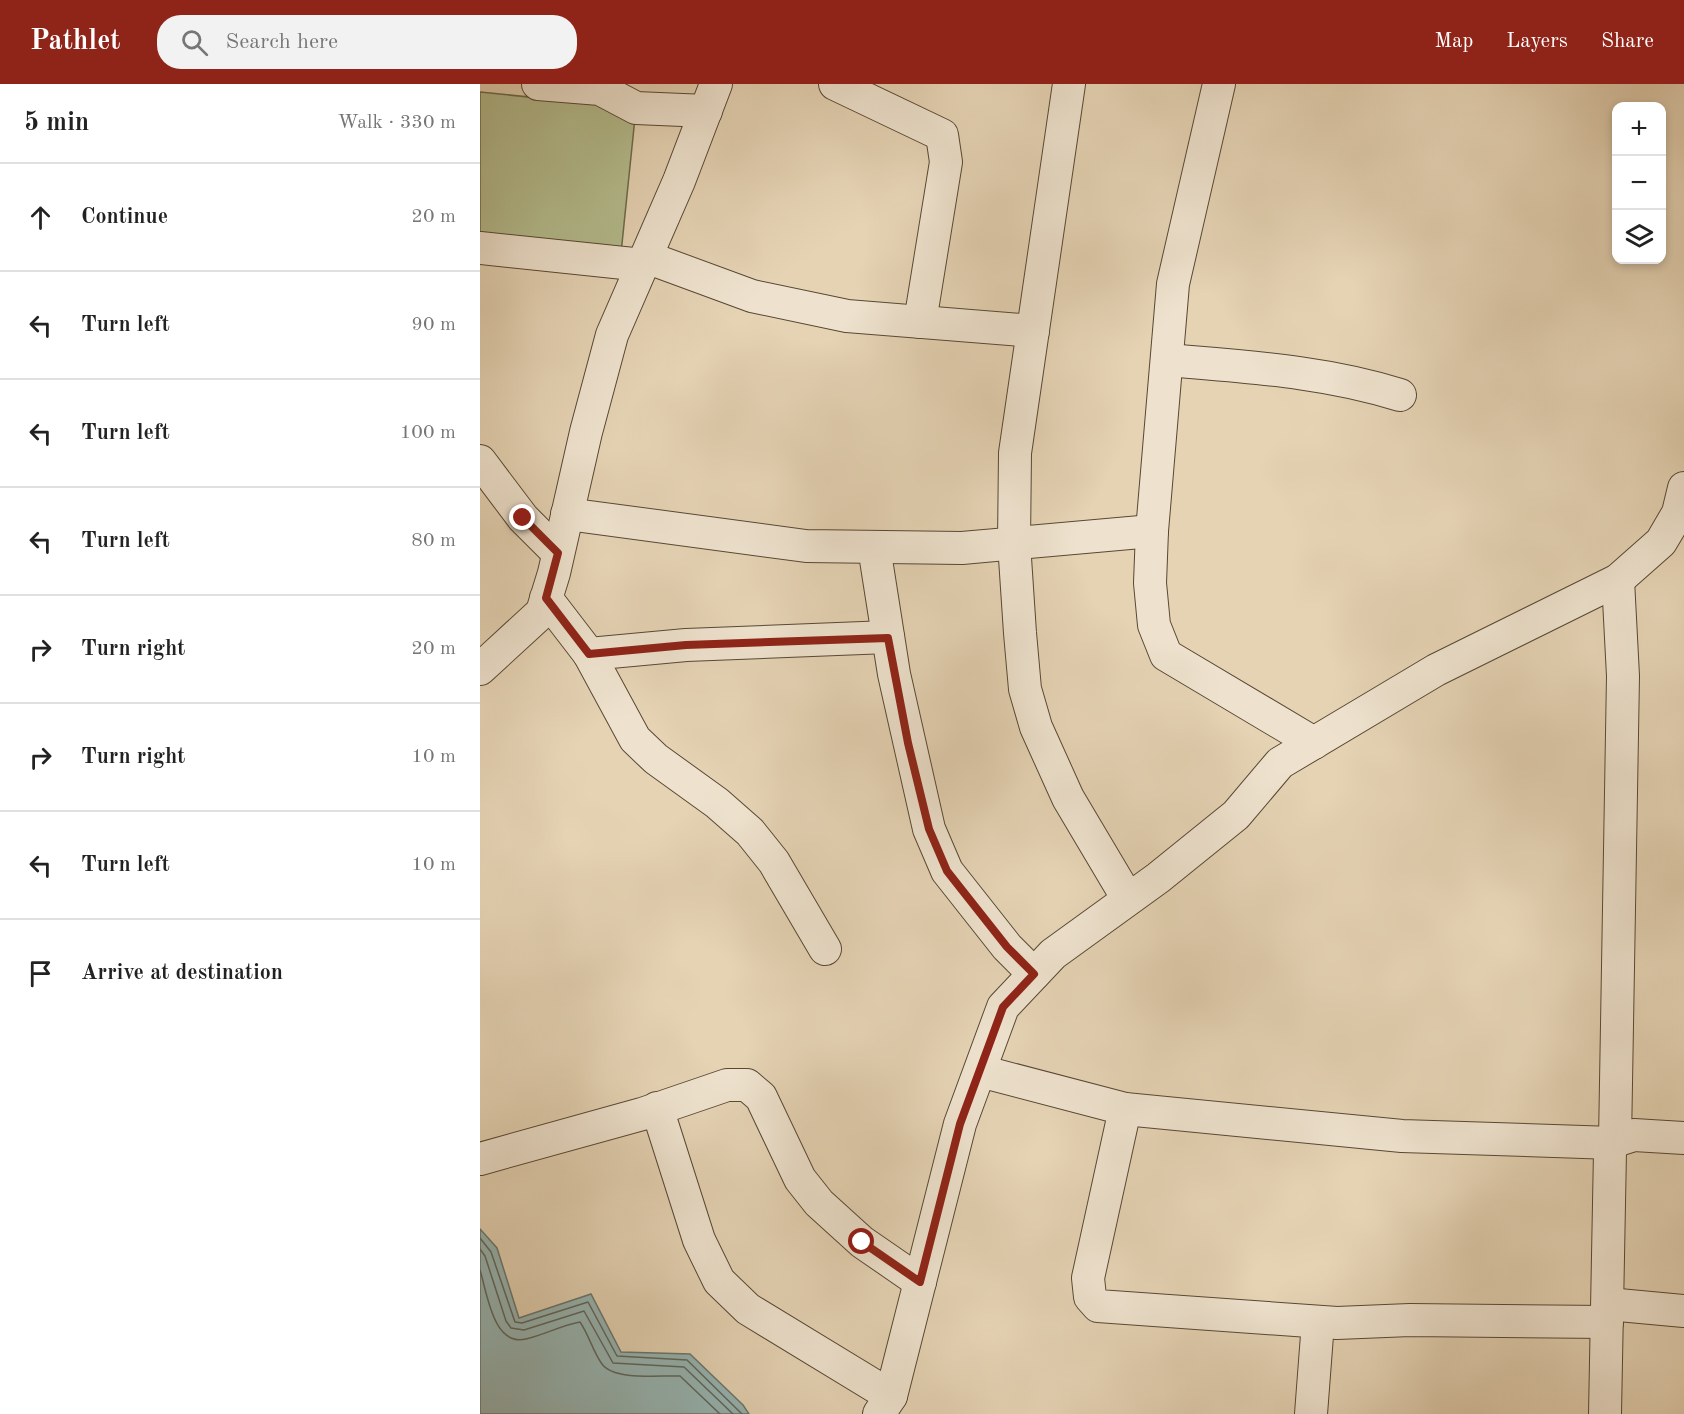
<!DOCTYPE html>
<html lang="en">
<head>
<meta charset="utf-8">
<style>
	body { margin:0; font-family:"Old Standard TT",serif; background:#f2f2f2; color:#222 }
	.controls { position:absolute; right:18px; top:18px; display:grid; overflow:hidden; border-radius:12px; box-shadow:0 3px 9px #0003 }
	.controls button { width:54px; height:54px; display:grid; place-items:center; padding:0; border:0; border-bottom:2px solid #e0e0e0; background:#fff; color:#222; font:30px sans-serif }
	.stop { position:absolute; width:18px; height:18px; margin:-14px; border:4px solid #8f2418; border-radius:50%; background:#fff }
	.stop.end { background:#8f2418; border-color:#fff; box-shadow:0 2px 6px #0008 }
	.list { margin:0; padding:0; list-style:none }
	h2 { display:flex; justify-content:space-between; align-items:center; height:78px; margin:0; padding:0 24px; font-size:26px }
	h2 small { font-size:20px; font-weight:400; color:#767676 }
	.list li { display:grid; grid-template-columns:39px 1fr auto; gap:18px; align-items:center; box-sizing:border-box; height:108px; padding:0 24px; border-top:2px solid #e0e0e0 }
	.list b { display:block; font-size:22px; white-space:nowrap }
	.list em { font-size:20px; font-style:normal; color:#767676 }
	.icon { flex:none; width:33px; height:33px; fill:none; stroke:currentColor; stroke-width:2; stroke-linecap:round; stroke-linejoin:round }
	.map { position:relative; flex:none; width:1204px; height:1330px; overflow:hidden }
	header { display:flex; align-items:center; gap:36px; box-sizing:border-box; height:84px; padding:0 30px; background:#8f2418; color:#fff }
	header strong { font-size:28px }
	nav { display:flex; gap:33px; margin-inline-start:auto; font-size:21px }
	.search { width:420px; height:54px; background:#f2f2f2; display:flex; align-items:center; gap:15px; box-sizing:border-box; padding:0 21px; border-radius:24px; color:#767676; font-size:22px }
	main { display:flex }
	aside { flex:1; background:#fff }
	.map>svg:first-child { display:block }
</style>
</head>
<body>
<header>
<strong>Pathlet</strong>
<div class="search"><svg class="icon" aria-label="search" viewBox="0 0 24 24"><circle cx="10" cy="10" r="6"/><path d="M15 15l6 6"/></svg>Search here</div>
<nav><a>Map</a><a>Layers</a><a>Share</a></nav>
</header>
<main>
<aside>
<h2>5 min<small>Walk · 330 m</small></h2>
<ul class="list">
<li><svg class="icon" aria-label="ahead" viewBox="0 0 24 24"><path d="M12 20V5M6 11l6-6 6 6"/></svg><div><b>Continue</b></div><em>20 m</em></li>
<li><svg class="icon" aria-label="left" viewBox="0 0 24 24"><path d="M17 20v-9H6M10 6l-5 5 5 5"/></svg><div><b>Turn left</b></div><em>90 m</em></li>
<li><svg class="icon" aria-label="left" viewBox="0 0 24 24"><path d="M17 20v-9H6M10 6l-5 5 5 5"/></svg><div><b>Turn left</b></div><em>100 m</em></li>
<li><svg class="icon" aria-label="left" viewBox="0 0 24 24"><path d="M17 20v-9H6M10 6l-5 5 5 5"/></svg><div><b>Turn left</b></div><em>80 m</em></li>
<li><svg class="icon" aria-label="right" viewBox="0 0 24 24"><path d="M7 20v-9h11M14 6l5 5-5 5"/></svg><div><b>Turn right</b></div><em>20 m</em></li>
<li><svg class="icon" aria-label="right" viewBox="0 0 24 24"><path d="M7 20v-9h11M14 6l5 5-5 5"/></svg><div><b>Turn right</b></div><em>10 m</em></li>
<li><svg class="icon" aria-label="left" viewBox="0 0 24 24"><path d="M17 20v-9H6M10 6l-5 5 5 5"/></svg><div><b>Turn left</b></div><em>10 m</em></li>
<li><svg class="icon" aria-label="arrive" viewBox="0 0 24 24"><path d="M6 21V4h12l-3 4 3 4H6"/></svg><div><b>Arrive at destination</b></div></li>
</ul>
</aside>
<div class="map">
<svg width="1204" height="1330" viewBox="0 0 1204 1330">
	<rect width="100%" height="100%" fill="#e5d3b4"/>
	<filter id="stains"><feTurbulence type="fractalNoise" baseFrequency=".00333" numOctaves="4"/><feColorMatrix values="0 0 0 0 .2 0 0 0 0 .09 0 0 0 0 .02 0 0 0 .5 -.17"/></filter>
	<radialGradient id="worn" r=".72"><stop offset=".6" stop-color="#630" stop-opacity="0"/><stop offset="1" stop-color="#630" stop-opacity=".3"/></radialGradient>
	<polygon fill="#b4bc8e" stroke="#6e6b4c" stroke-width="1.5" points="0,8 156,24 140,179 0,164"/>
	<polygon fill="#97b6b4" stroke="#6b7870" stroke-width="1.5" points="0,1145 17,1164 39,1234 111,1210 141,1268 210,1270 263,1321 269,1330 0,1330"/>
	<g fill="none" stroke-linecap="round" stroke-linejoin="round">
		<g stroke="#60685e" stroke-width="1.5">
			<polyline points="0,1154 11,1168 35,1238 42,1239 108,1218 137,1272 207,1276 262,1330"/>
			<polyline points="0,1165 5,1172 26,1237 31,1244 44,1246 104,1227 133,1279 204,1283 253,1330"/>
			<path d="M0,1186C7,1208 13,1263 46,1255C64,1251 82,1241 100,1238C109,1251 113,1268 122,1280C134,1297 181,1291 200,1292L240,1330"/>
		</g>
		<g stroke="#584834" stroke-width="34">
			<g id="minor">
				<polyline points="58,0 120,5 156,24 226,27"/>
				<polyline points="355,0 462,51 466,78 440,238"/>
				<polyline points="589,0 535,369 534,459 540,549 545,605 556,643 588,714 648,815"/>
				<polyline points="739,0 693,200 672,447 670,499 674,541 686,571 834,659"/>
				<polyline points="0,164 163,181"/>
				<polyline points="166,173 272,212 367,232 553,247"/>
				<path d="M687,276C766,283 844,287 920,311"/>
				<polyline points="0,377 43,434 78,469"/>
				<polyline points="87,430 326,462 482,464 672,447"/>
				<polyline points="394,463 414,590 449,745 467,787 527,863 554,890"/>
				<polyline points="66,514 109,570 155,655 176,675 237,719 270,748 294,778 345,865"/>
				<polyline points="109,570 206,561 408,553"/>
				<polyline points="0,585 62,528 74,489 106,348 132,251 199,97 236,0"/>
				<polyline points="500,987 645,1025 922,1052 1133,1059"/>
				<polyline points="177,1024 219,1156 239,1197 268,1225 411,1312"/>
				<polyline points="645,1025 608,1194 610,1213 618,1222 857,1239 930,1236 1127,1238"/>
				<polyline points="1135,1057 1143,592 1138,496"/>
				<polyline points="0,1075 162,1030 247,1001 267,1001 281,1013 320,1095 339,1119 382,1158 440,1198"/>
				<polyline points="1128,1220 1204,1227"/>
				<polyline points="399,1330 411,1312 480,1040 523,923 573,870 678,794 756,731 800,679 956,586 1138,496 1181,458 1198,429 1204,404"/>
				<polyline points="831,1330 838,1238"/>
				<polyline points="1125,1330 1130,1067 1135,1057 1154,1051 1204,1054"/>
			</g>
		</g>
		<use href="#minor" stroke="#eee2ce" stroke-width="32"/>
	</g>
	<g fill="none" stroke-linecap="round" stroke-linejoin="round">
		<polyline stroke="#8f2418" stroke-width="8" points="43,434 78,469 66,514 109,570 206,561 408,554 428,659 449,745 467,787 527,863 554,890 523,923 480,1040 440,1198 382,1158"/>
	</g>
	<rect width="100%" height="100%" filter="url(#stains)"/>
	<rect width="100%" height="100%" fill="url(#worn)"/>
</svg>
<div class="controls">
<button>+</button>
<button>−</button>
<button><svg class="icon" aria-label="layers" viewBox="0 0 24 24"><path d="M12 4l9 5-9 5-9-5zM3 14l9 5 9-5"/></svg></button>
</div>
<div class="stop" style="left:382px;top:1158px"></div>
<div class="stop end" style="left:43px;top:434px"></div>
</div>
</main>
</body>
</html>
